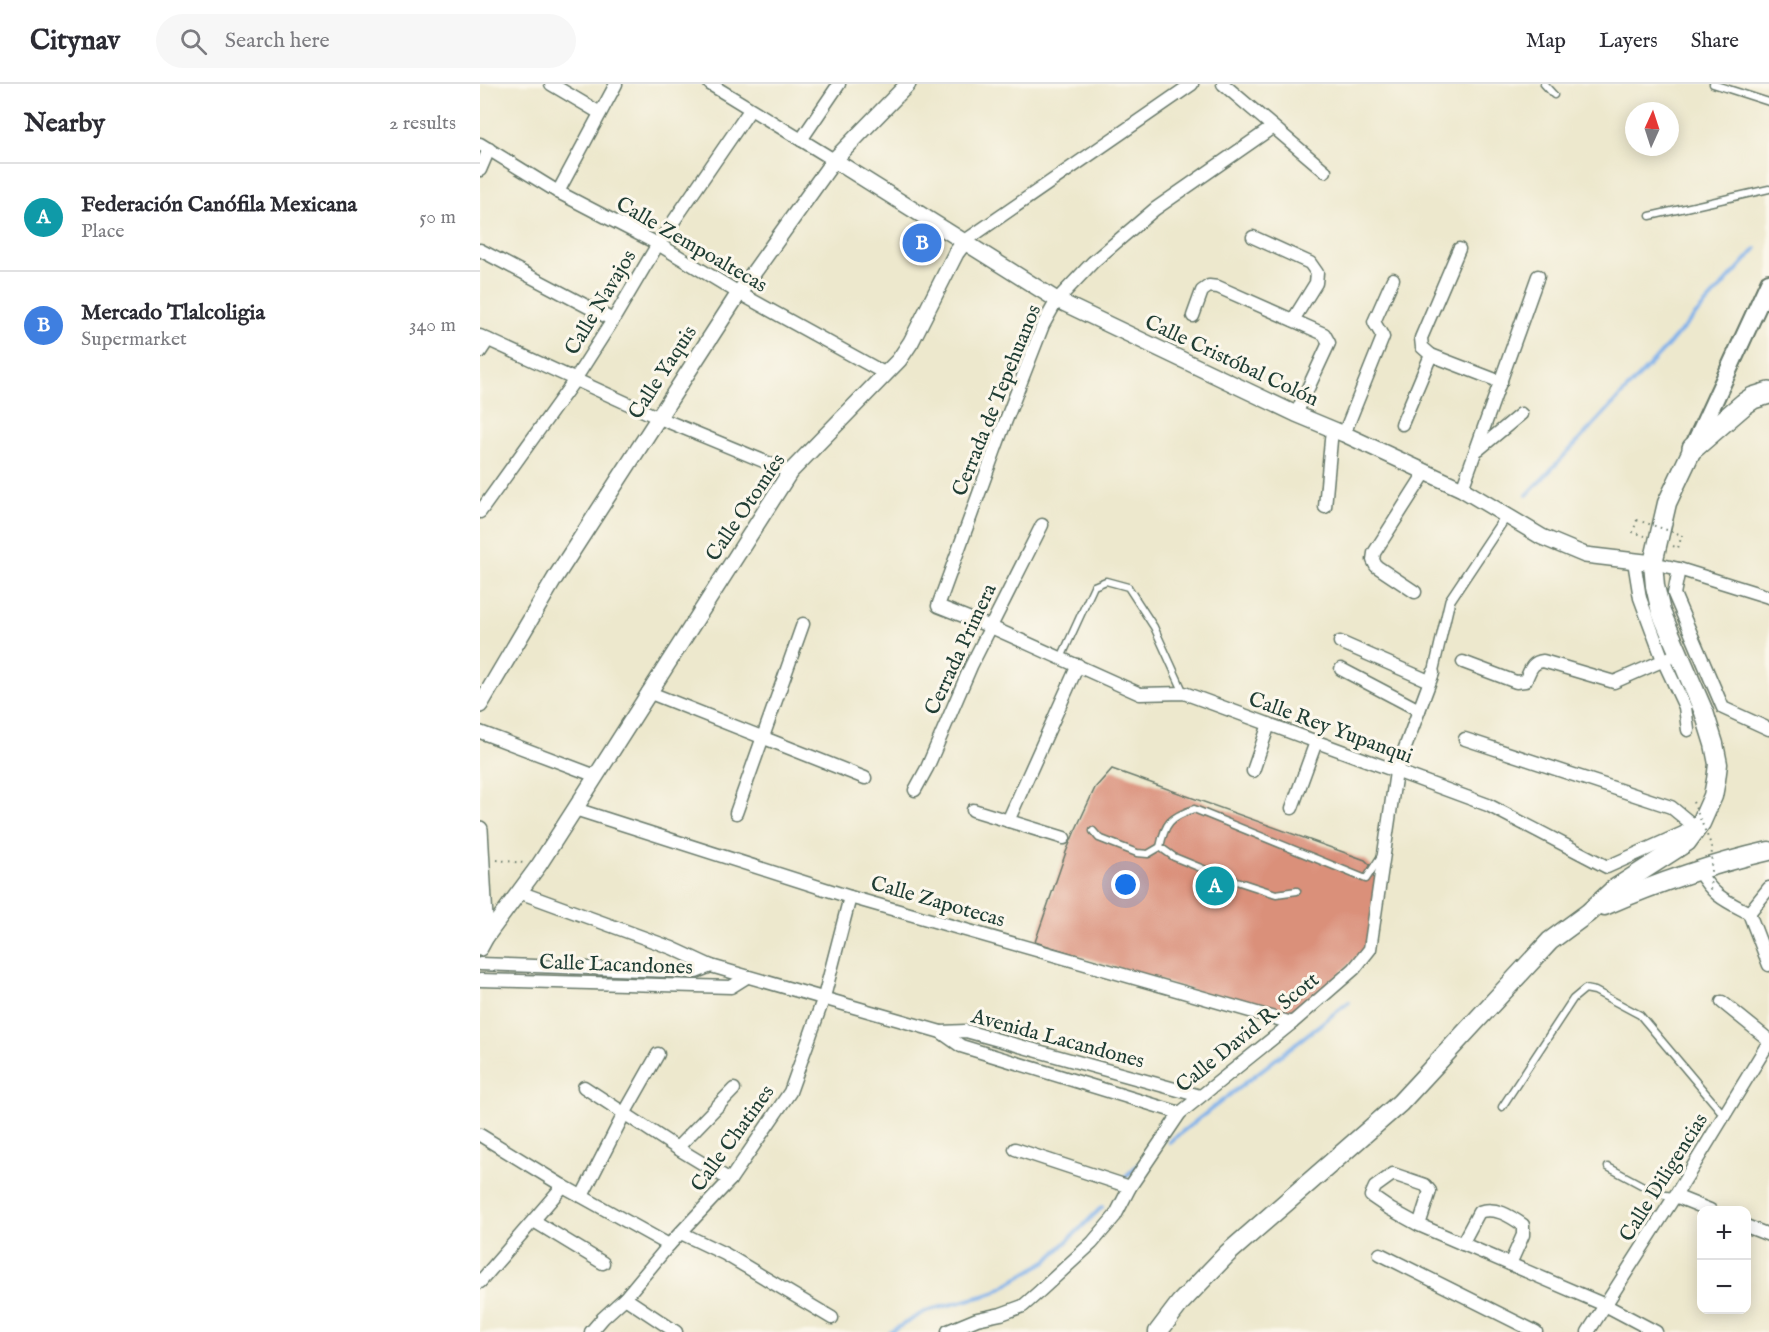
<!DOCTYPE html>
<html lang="en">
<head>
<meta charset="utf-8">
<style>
	body { margin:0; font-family:"IM FELL English",serif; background:#f7f7f7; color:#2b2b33 }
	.controls { position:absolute; right:18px; bottom:18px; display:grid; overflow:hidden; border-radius:12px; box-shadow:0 3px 15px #0003 }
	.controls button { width:54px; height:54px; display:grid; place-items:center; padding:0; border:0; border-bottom:2px solid #e1e1e2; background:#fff; color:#2b2b33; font:30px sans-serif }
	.compass { position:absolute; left:1145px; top:18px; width:54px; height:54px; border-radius:50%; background:#fff; box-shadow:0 3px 15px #0003; rotate:3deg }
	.you { position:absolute; left:646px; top:801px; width:21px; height:21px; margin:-15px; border:4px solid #fff; border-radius:50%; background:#1a73e8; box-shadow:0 0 0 9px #1a73e833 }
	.badge { display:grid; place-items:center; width:39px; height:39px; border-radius:50%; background:#1a73e8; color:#fff; font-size:20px; font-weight:700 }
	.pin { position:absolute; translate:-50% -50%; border:3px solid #fff; box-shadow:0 2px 6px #0006 }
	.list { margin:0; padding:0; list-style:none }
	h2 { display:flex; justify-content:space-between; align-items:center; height:78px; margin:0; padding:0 24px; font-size:26px }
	h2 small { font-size:20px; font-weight:400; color:#7c7c81 }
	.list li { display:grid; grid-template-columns:39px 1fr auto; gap:18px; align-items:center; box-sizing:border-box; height:108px; padding:0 24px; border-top:2px solid #e1e1e2 }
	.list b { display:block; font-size:22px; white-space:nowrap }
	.list p { margin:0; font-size:20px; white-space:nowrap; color:#7c7c81 }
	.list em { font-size:20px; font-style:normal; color:#7c7c81 }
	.icon { flex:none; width:33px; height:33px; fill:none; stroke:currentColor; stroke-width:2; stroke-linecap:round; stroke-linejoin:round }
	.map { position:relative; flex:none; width:1289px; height:1248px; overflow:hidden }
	header { display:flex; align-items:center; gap:36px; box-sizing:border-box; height:84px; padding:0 30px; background:#fff; border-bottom:2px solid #e1e1e2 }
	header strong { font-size:28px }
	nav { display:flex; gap:33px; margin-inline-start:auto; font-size:21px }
	.search { width:420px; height:54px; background:#f7f7f7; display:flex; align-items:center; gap:15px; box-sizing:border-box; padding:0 21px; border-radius:33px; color:#7c7c81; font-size:22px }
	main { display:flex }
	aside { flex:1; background:#fff }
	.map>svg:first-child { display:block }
</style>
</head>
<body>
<header>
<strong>Citynav</strong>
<div class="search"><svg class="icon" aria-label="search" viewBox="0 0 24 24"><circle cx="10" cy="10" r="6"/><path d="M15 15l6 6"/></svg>Search here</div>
<nav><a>Map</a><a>Layers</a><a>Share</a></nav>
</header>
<main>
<aside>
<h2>Nearby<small>2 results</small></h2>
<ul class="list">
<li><span class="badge" style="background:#0f9aa8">A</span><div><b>Federación Canófila Mexicana</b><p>Place</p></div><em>50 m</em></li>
<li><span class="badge" style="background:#3f7fe0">B</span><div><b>Mercado Tlalcoligia</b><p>Supermarket</p></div><em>340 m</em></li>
</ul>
</aside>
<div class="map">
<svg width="1289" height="1248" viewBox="0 0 1289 1248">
	<rect width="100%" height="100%" fill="#fbf7ec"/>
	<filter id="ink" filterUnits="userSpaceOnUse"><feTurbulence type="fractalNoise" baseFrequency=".0167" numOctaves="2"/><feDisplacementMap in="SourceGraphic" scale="12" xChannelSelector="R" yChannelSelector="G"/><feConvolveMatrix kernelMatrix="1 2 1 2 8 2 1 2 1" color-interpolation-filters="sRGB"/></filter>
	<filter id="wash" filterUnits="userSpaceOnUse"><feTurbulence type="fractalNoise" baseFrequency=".008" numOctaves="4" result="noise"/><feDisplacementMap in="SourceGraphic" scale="24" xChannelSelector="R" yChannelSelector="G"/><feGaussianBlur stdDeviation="1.35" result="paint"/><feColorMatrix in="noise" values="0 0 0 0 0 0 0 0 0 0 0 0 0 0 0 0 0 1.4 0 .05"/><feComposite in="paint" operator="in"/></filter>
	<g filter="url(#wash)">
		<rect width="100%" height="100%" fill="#ede8cd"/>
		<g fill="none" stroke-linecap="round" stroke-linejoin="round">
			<g stroke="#7eb0ea" stroke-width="4">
				<polyline points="1047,411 1169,282 1276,165"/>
				<polyline points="689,1058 869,918"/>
				<polyline points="642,1096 659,1080"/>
				<polyline points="410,1248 446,1227 511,1210 568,1176 622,1123"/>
			</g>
		</g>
		<g id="blocks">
			<polygon fill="#da907a" points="632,685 885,776 899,790 886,864 811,937 555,858 586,768 595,747 615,704"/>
		</g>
	</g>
	<g filter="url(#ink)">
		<use href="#blocks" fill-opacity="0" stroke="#67796a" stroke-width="1.5"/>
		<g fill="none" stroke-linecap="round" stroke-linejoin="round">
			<g stroke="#67796a" stroke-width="9">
				<g id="service">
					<polyline points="1064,0 1074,11"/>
					<polyline points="1233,0 1289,18"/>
					<polyline points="1170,132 1289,105"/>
					<polyline points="581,574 614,502 626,497 648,503 674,543 704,609"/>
					<polyline points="613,747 619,754 657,769 668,770 680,763"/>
					<path d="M817,807L796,810L738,791L694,773L680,763C685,739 690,733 714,725L886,795L901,772"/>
					<polyline points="1022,1023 1093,915 1105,905 1115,907 1160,931 1244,1031"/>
					<polyline points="1128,1083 1178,1110 1194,1112"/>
				</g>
			</g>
			<g stroke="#67796a" stroke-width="12">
				<polyline id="pedestrian" points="953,589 970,516 1026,432"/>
			</g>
			<g stroke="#67796a" stroke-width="15">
				<g id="minor">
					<polyline points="71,0 120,29"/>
					<polyline points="230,0 354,76"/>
					<polyline points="743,0 845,87"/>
					<polyline points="793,43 675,125 613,178 577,216 563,241 521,349 458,522 511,543 660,610 704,609 1008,721 1127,783 1203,749 1214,741"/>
					<polyline points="321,56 359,0"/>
					<polyline points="0,60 78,108 178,160 259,209 406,290"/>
					<polyline points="0,86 9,65"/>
					<polyline points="78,108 136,0"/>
					<polyline points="773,153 830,179 837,189 836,199 813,236"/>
					<polyline points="485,157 712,0"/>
					<polyline points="979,165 941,254 942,263 951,271 1021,298"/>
					<polyline points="0,166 133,236"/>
					<polyline points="713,232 722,207 729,202 738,203 844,250 849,259 816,330"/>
					<polyline points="0,252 177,333 310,388"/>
					<polyline points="0,268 8,256"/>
					<polyline points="922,340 951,271"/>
					<polyline points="864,350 903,253 894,238 913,195"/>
					<polyline points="999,365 1041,330"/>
					<polyline points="982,405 1058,192"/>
					<polyline points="845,423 852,345"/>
					<polyline points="0,428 94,297 133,236 178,160 270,26"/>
					<polyline points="1154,477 1160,514 1183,576 1205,623 1208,646"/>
					<polyline points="1173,479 1199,485 1289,513"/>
					<polyline points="1199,485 1194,510 1243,624 1289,645"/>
					<polyline points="935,508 896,482 893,476 894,469 945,389"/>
					<polyline points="860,558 949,597"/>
					<path d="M983,578L1036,598L1045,597C1050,588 1051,578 1063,577L1134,598L1198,570"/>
					<polyline points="861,585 939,626"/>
					<polyline points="168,608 385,694"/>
					<polyline points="0,648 116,692"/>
					<polyline points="985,655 1191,723 1213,741"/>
					<polyline points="773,687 789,640"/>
					<polyline points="435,706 447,684 491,582 562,441"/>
					<polyline points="812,724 836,658"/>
					<polyline points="95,725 370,813 812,939"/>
					<polyline points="493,726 584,754"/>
					<polyline points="256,729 323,540"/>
					<polyline points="528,737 598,581"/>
					<path d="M1218,786C1233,812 1244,816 1269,829L1289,881"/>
					<polyline points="39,808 192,864 231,882 461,948 481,962 700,1029"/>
					<polyline points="1269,829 1289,804"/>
					<polyline points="0,880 216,888 231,882"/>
					<polyline points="0,896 251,903 267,893"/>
					<polyline points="1242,918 1289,956"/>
					<polyline points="461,948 486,947 720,1012"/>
					<polyline points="104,1003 197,1064 250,1096"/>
					<polyline points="0,1051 83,1102 189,1161"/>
					<polyline points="197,1064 254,1005"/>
					<polyline points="535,1065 650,1103"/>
					<polyline points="102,1112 144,1030 178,970"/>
					<polyline points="1195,1112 1230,1126"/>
					<polyline points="54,1137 123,1179"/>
					<polyline points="939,1141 950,1107 945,1101 913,1090 895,1103 891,1112 910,1125 939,1141 1125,1221 1176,1248"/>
					<polyline points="1266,1142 1289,1151"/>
					<polyline points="201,1149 245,1170 352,1234"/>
					<path d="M982,1160L999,1128C1015,1122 1030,1132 1043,1141V1151L1030,1180"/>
					<polyline points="900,1170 1056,1248"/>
					<polyline points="0,1198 83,1102"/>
					<polyline points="145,1214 196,1248"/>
					<polyline points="468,1247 497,1235 521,1230 543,1222 560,1207 612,1159 635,1132 650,1103 700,1029 812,939 874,885 890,865 916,688 953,589"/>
					<polyline points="111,1248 123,1234 145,1214 189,1161 250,1096 310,1008 344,913 370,813"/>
					<polyline points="1108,1248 1195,1112 1289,958"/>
				</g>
			</g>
			<g stroke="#67796a" stroke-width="18">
				<g id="tertiary">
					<polyline points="354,76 577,216 816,330 864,350 982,405 1062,453 1105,471 1173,479"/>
					<polyline points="0,621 75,494 259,209 354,76 428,0"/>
					<polyline points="0,745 6,853"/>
					<polyline points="0,864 6,853 59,781 95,725 310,388 419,276 431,258 476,169 485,157"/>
				</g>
			</g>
			<g stroke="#67796a" stroke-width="20">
				<polyline id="secondary" points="1214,361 1289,198"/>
			</g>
			<g stroke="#67796a" stroke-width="21">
				<g id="primary">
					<path d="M1124,822C1177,799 1232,780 1289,767"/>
					<polyline points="678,1248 700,1219 748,1169 920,1019 1070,857 1108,829 1134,805 1207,758 1221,739 1233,712 1236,696 1238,680 1234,660 1224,628 1181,528 1175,502 1173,479 1187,419 1213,364"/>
				</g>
			</g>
			<g stroke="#67796a" stroke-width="24">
				<polyline id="motorway" points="1213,364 1264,320 1273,314 1289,309"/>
			</g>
			<g stroke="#67796a" stroke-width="2" stroke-dasharray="1.5 4.5" stroke-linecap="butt">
				<polyline points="1157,436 1153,448 1165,452"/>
				<polyline points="1193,462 1198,464 1202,451"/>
				<polyline points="17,776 44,779"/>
			</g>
			<use href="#service" stroke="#fff" stroke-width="6"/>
			<use href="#pedestrian" stroke="#fff" stroke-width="9"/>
			<use href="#minor" stroke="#fff" stroke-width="12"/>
			<use href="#tertiary" stroke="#fff" stroke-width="15"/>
			<use href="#secondary" stroke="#fff" stroke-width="16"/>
			<use href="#primary" stroke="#fff" stroke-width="18"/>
			<use href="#motorway" stroke="#fff" stroke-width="21"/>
			<g stroke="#67796a" stroke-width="2" stroke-dasharray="1.5 4.5" stroke-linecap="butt">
				<polyline points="1157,436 1202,451"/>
				<polyline points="1213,718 1232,763 1230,809"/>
			</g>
		</g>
	</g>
	<g text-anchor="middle" stroke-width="6" stroke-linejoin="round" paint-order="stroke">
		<g font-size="21" fill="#1f3d34" stroke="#fbf7ec">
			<text transform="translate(212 160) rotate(30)" y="7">Calle Zempoaltecas</text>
			<text transform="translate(120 218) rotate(-59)" y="7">Calle Navajos</text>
			<text transform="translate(752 276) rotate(25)" y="7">Calle Cristóbal Colón</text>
			<text transform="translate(182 288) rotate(-57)" y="7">Calle Yaquis</text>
			<text transform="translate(516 316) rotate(-68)" y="7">Cerrada de Tepehuanos</text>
			<text transform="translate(265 423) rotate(-56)" y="7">Calle Otomíes</text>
			<text transform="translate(480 565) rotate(-65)" y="7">Cerrada Primera</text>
			<text transform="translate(851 643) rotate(20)" y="7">Calle Rey Yupanqui</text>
			<text transform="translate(458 817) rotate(16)" y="7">Calle Zapotecas</text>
			<text transform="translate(136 880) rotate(2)" y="7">Calle Lacandones</text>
			<text transform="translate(767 948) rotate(-39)" y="7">Calle David R. Scott</text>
			<text transform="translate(578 954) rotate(15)" y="7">Avenida Lacandones</text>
			<text transform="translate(252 1054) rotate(-54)" y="7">Calle Chatines</text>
			<text transform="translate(1183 1093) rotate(-58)" y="7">Calle Diligencias</text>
		</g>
	</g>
</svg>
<div class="controls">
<button>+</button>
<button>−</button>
</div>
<svg class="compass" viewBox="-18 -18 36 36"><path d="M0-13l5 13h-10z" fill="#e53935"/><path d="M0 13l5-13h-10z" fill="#7c7c81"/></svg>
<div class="you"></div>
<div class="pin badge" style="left:735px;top:802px;background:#0f9aa8">A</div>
<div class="pin badge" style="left:442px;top:159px;background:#3f7fe0">B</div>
</div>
</main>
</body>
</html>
